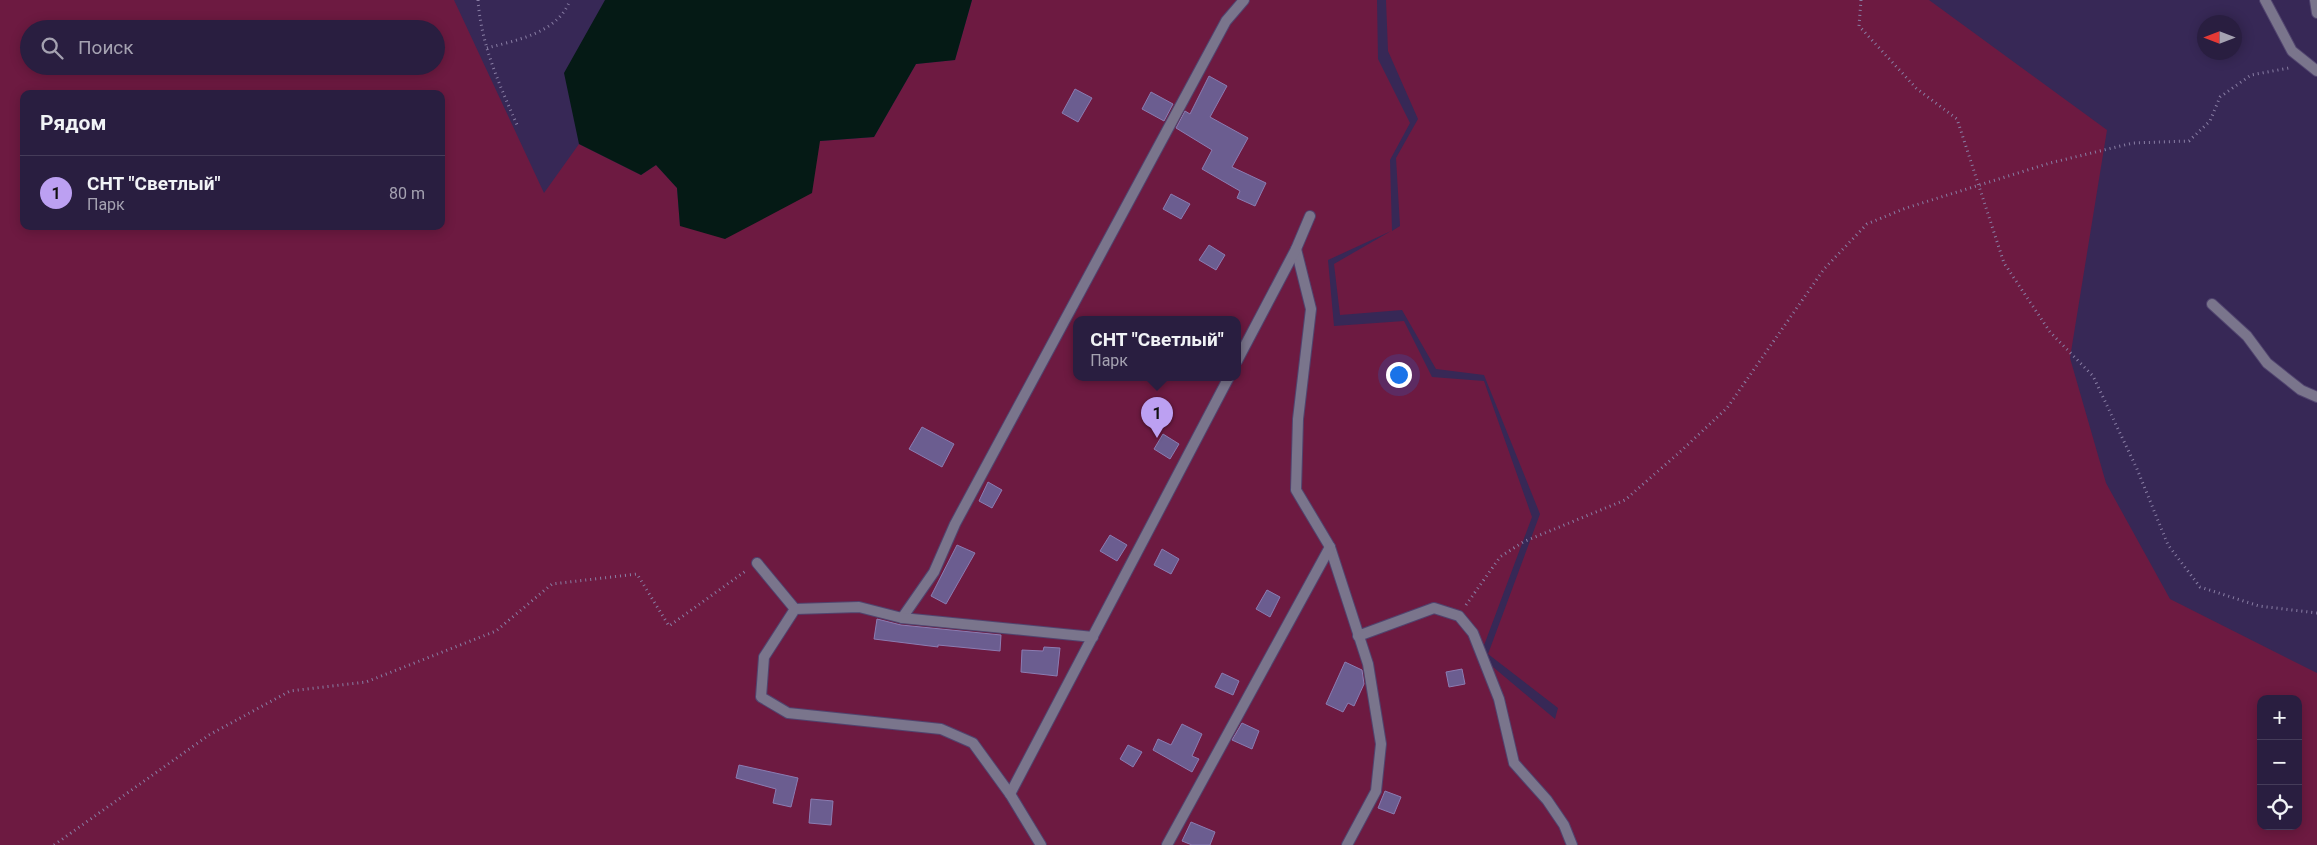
<!DOCTYPE html>
<html lang="ru">
<head>
<meta charset="utf-8">
<style>
	body { margin:0; font-family:Roboto,sans-serif; background:#312747; color:#f1f3f6 }
	.controls { position:absolute; right:15px; bottom:15px; display:grid; overflow:hidden; border-radius:10px; box-shadow:0 2px 12px #0003 }
	.controls button { width:45px; height:45px; display:grid; place-items:center; padding:0; border:0; border-bottom:1px solid #453c59; background:#291e40; color:#f1f3f6; font:25px sans-serif }
	.compass { position:absolute; left:2197px; top:15px; width:45px; height:45px; border-radius:50%; background:#291e40; box-shadow:0 2px 12px #0003; rotate:270deg }
	.you { position:absolute; left:1398px; top:374px; width:18px; height:18px; margin:-12px; border:4px solid #fff; border-radius:50%; background:#1a73e8; box-shadow:0 0 0 8px #1a73e833 }
	.badge { display:grid; place-items:center; width:32px; height:32px; border-radius:50%; background:#bca0f2; color:#111; font-size:16px; font-weight:700 }
	.pin { position:absolute; translate:-50% -41px; filter:drop-shadow(0 1px 2px #0008) }
	.pin::after { content:''; position:absolute; top:26px; width:18px; height:15px; background:inherit; clip-path:polygon(0 0,100% 0,50% 100%) }
	.popup { position:absolute; left:1073px; top:316px; width:168px; height:65px; box-sizing:border-box; display:grid; place-content:center; border-radius:10px; background:#291e40; filter:drop-shadow(0 1px 4px #0005); font-size:16px; white-space:nowrap; color:#a5a2b1 }
	.popup b { font-size:19px; color:#f1f3f6 }
	.popup::after { content:''; position:absolute; left:50%; top:100%; margin-left:-10px; border:10px solid transparent; border-top-color:#291e40 }
	.list { margin:0; padding:0; list-style:none }
	h2 { display:flex; justify-content:space-between; align-items:center; height:65px; margin:0; padding:0 20px; font-size:21px }
	h2 small { font-size:16px; font-weight:400; color:#a5a2b1 }
	.list li { display:grid; grid-template-columns:32px 1fr auto; gap:15px; align-items:center; box-sizing:border-box; height:75px; padding:0 20px; border-top:1px solid #453c59 }
	.list b { display:block; font-size:19px; white-space:nowrap }
	.list p { margin:0; font-size:16px; white-space:nowrap; color:#a5a2b1 }
	.list em { font-size:16px; font-style:normal; color:#a5a2b1 }
	.icon { flex:none; width:28px; height:28px; fill:none; stroke:currentColor; stroke-width:2; stroke-linecap:round; stroke-linejoin:round }
	.map { position:relative; flex:none; width:2317px; height:845px; overflow:hidden }
	.search { position:absolute; background:#291e40; box-shadow:0 2px 12px #0003; left:20px; top:20px; width:425px; height:55px; display:flex; align-items:center; gap:12px; box-sizing:border-box; padding:0 18px; border-radius:28px; color:#a5a2b1; font-size:19px }
	.panel { position:absolute; background:#291e40; box-shadow:0 2px 12px #0003; left:20px; top:90px; width:425px; height:140px; border-radius:10px }
	.map>svg:first-child { display:block }
</style>
</head>
<body>
<div class="map">
<svg width="2317" height="845" viewBox="0 0 2317 845">
	<rect width="100%" height="100%" fill="#372856"/>
	<path fill="#6d1a41" fill-rule="evenodd" d="M0,0H454L544,193L579,144L641,175L656,165L677,188L680,226L820,141L874,137L916,64L955,60L972,0H1377L1378,59L1410,123L1390,160L1392,231L1400,226L1396,158L1418,119L1388,51L1386,0H1929L2107,130L2070,358L2106,483L2170,599L2317,673V845H0ZM29,29H436V66H29ZM24,94H441V226H24ZM1391,231L1334,264L1340,315L1402,310L1436,369L1484,375L1540,514L1488,654L1558,708L1555,719L1480,656L1532,517L1484,381L1432,377L1404,321L1334,326L1328,260ZM1077,319H1237V377H1077ZM2261,699H2298V826H2261Z"/>
	<polygon fill="#051a15" points="605,0 972,0 955,60 916,64 874,137 820,141 812,193 725,239 680,226 677,188 656,165 641,175 579,144 564,73"/>
	<g fill="#6b5d90" stroke="#8b7cb2">
		<polygon points="1209,76 1227,86 1210,117 1248,138 1232,167 1266,183 1255,206 1237,198 1240,191 1202,169 1212,150 1176,128 1185,111 1190,114"/>
		<polygon points="1075,89 1092,98 1078,122 1062,113"/>
		<polygon points="1151,92 1173,104 1164,121 1142,109"/>
		<polygon points="1171,194 1190,204 1181,219 1163,209"/>
		<polygon points="1209,245 1225,255 1216,270 1199,260"/>
		<polygon points="922,427 954,444 942,467 909,449"/>
		<polygon points="1163,434 1179,444 1170,459 1154,449"/>
		<polygon points="988,482 1002,490 992,508 979,501"/>
		<polygon points="1110,535 1127,545 1117,561 1100,551"/>
		<polygon points="957,545 975,553 946,604 931,596"/>
		<polygon points="1162,549 1179,559 1171,574 1154,565"/>
		<polygon points="1267,590 1280,597 1270,617 1256,609"/>
		<polygon points="877,619 901,625 1001,635 1000,651 938,645 938,647 874,639"/>
		<polygon points="1044,647 1060,648 1057,676 1021,672 1022,650 1043,651"/>
		<polygon points="1345,662 1362,670 1364,684 1354,706 1348,703 1343,712 1326,704"/>
		<polygon points="1462,669 1465,684 1449,687 1446,672"/>
		<polygon points="1222,673 1239,681 1233,695 1215,687"/>
		<polygon points="1242,723 1259,731 1252,749 1232,740"/>
		<polygon points="1182,724 1202,734 1192,756 1199,759 1192,772 1153,750 1158,739 1171,745"/>
		<polygon points="1128,745 1142,752 1133,767 1120,759"/>
		<polygon points="739,765 798,778 791,807 773,803 776,789 736,778"/>
		<polygon points="1385,791 1401,797 1394,814 1378,808"/>
		<polygon points="811,799 833,801 831,825 809,823"/>
		<polygon points="1191,822 1215,832 1210,845 1192,845 1182,841"/>
	</g>
	<g fill="none" stroke-linecap="round" stroke-linejoin="round">
		<g stroke="#51446f" stroke-width="12">
			<g id="lane">
				<polyline points="1296,249 1311,309 1298,419 1296,490 1330,547 1368,664 1381,744 1376,791 1347,845"/>
				<polyline points="2212,304 2247,336 2267,363 2301,390 2317,397"/>
				<polyline points="1237,361 1296,249 1310,216"/>
				<polyline points="757,563 795,609"/>
				<polyline points="902,618 934,572 955,524 1226,21 1244,0"/>
				<polyline points="1358,636 1434,608 1459,616 1473,633 1499,699 1514,763 1547,800 1564,825 1572,845"/>
				<polyline points="1010,794 1229,377"/>
				<polyline points="1041,845 1010,794 973,743 941,729 788,713 761,697 764,657 795,609 859,607 902,618 1093,637"/>
				<polyline points="1167,845 1330,547"/>
			</g>
		</g>
		<g stroke="#51446f" stroke-width="12">
			<g id="street">
				<polyline points="2265,0 2292,51 2317,71"/>
				<polyline points="2315,0 2317,13"/>
			</g>
		</g>
		<g stroke="#897ea4" stroke-width="3" stroke-dasharray="1 4" stroke-linecap="butt">
			<path d="M478,0C481,45 500,86 518,127"/>
			<polyline points="1861,0 1859,26 1916,88 1957,119 2004,263 2050,332 2093,376 2137,469 2168,545 2200,587 2259,606 2317,613"/>
			<path d="M487,48C517,40 558,33 570,0"/>
			<polyline points="1466,605 1500,557 1523,542 1625,500 1681,451 1727,408 1824,269 1867,224 1906,208 2050,163 2133,143 2189,141 2210,121 2220,97 2251,75 2289,68"/>
			<polyline points="54,845 209,735 290,691 366,682 496,631 552,584 637,574 669,626 747,570"/>
		</g>
		<use href="#lane" stroke="#7a758c" stroke-width="10"/>
		<use href="#street" stroke="#7a758c" stroke-width="10"/>
	</g>
</svg>
<div class="controls">
<button>+</button>
<button>−</button>
<button><svg class="icon" aria-label="locate" viewBox="0 0 24 24"><circle cx="12" cy="12" r="6"/><path d="M12 2v4M12 18v4M2 12h4M18 12h4"/></svg></button>
</div>
<svg class="compass" viewBox="-18 -18 36 36"><path d="M0-13l5 13h-10z" fill="#e53935"/><path d="M0 13l5-13h-10z" fill="#a5a2b1"/></svg>
<div class="you"></div>
<div class="pin badge" style="left:1157px;top:438px">1</div>
<div class="popup"><b>СНТ &quot;Светлый&quot;</b>Парк</div>
<div class="search"><svg class="icon" aria-label="search" viewBox="0 0 24 24"><circle cx="10" cy="10" r="6"/><path d="M15 15l6 6"/></svg>Поиск</div>
<section class="panel">
<h2>Рядом<small></small></h2>
<ul class="list">
<li><span class="badge">1</span><div><b>СНТ &quot;Светлый&quot;</b><p>Парк</p></div><em>80 m</em></li>
</ul>
</section>
</div>
</body>
</html>
